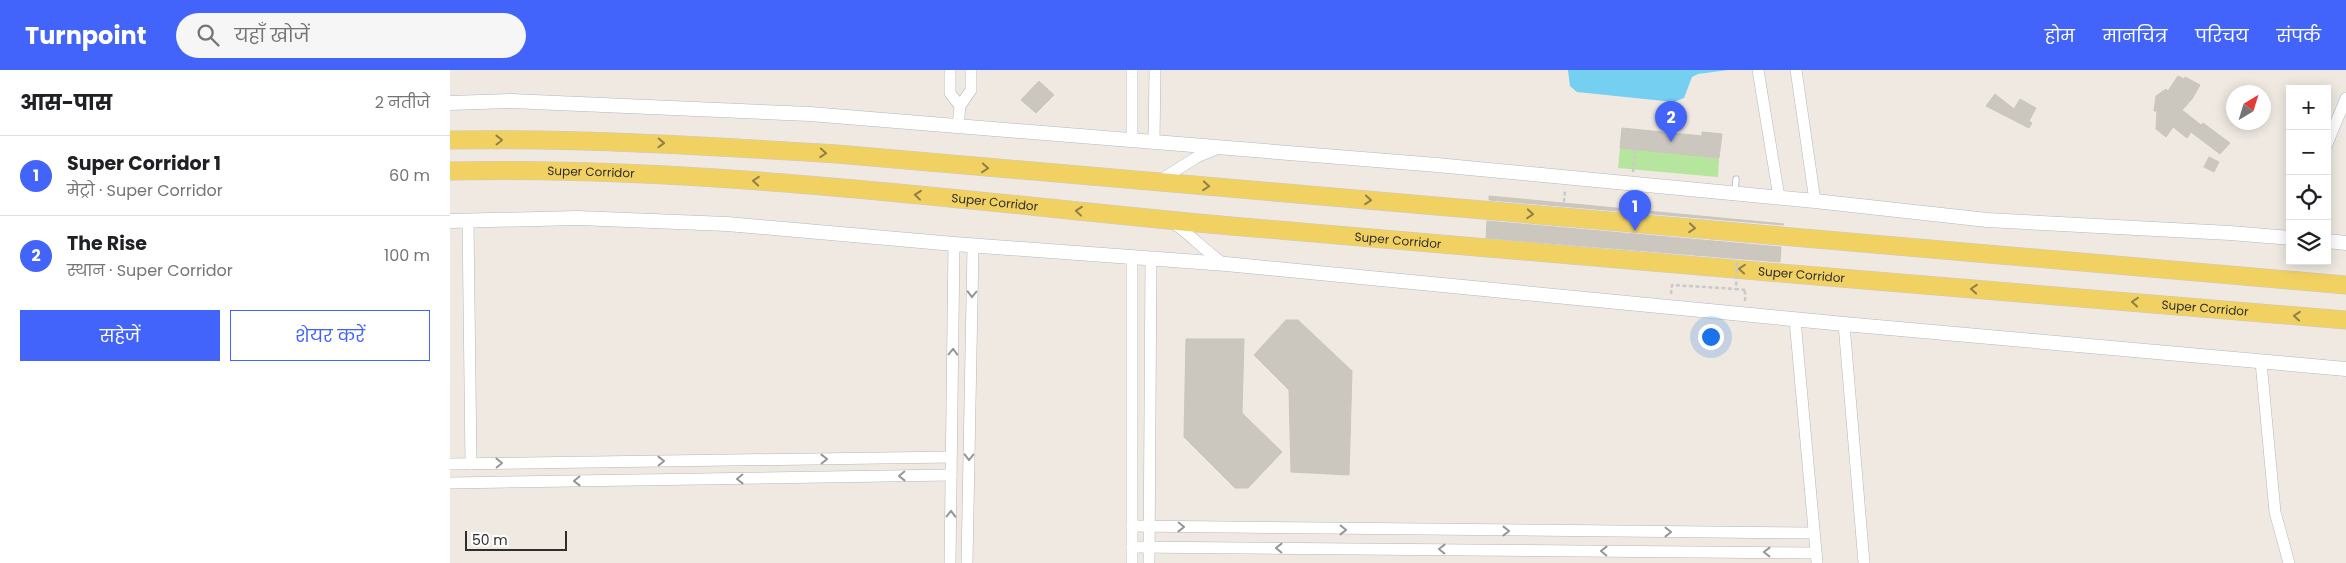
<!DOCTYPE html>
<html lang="hi">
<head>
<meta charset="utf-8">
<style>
	body { margin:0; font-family:Poppins,"Noto Sans Devanagari",sans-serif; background:#f6f6f6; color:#202124 }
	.controls { position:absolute; right:15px; top:15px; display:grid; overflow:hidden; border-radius:0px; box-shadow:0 2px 12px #0003 }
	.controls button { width:45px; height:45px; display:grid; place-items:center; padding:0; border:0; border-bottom:1px solid #e0e0e0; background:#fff; color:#202124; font:25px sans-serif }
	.compass { position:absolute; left:1776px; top:15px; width:45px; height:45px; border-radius:50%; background:#fff; box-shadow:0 2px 12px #0003; rotate:38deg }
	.scale { position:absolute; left:15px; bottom:12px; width:102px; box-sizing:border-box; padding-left:5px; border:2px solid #2e2e2e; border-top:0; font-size:14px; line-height:18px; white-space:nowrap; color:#2e2e2e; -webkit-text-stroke:4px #fff; paint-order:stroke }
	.you { position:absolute; left:1260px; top:266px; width:18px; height:18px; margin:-12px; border:4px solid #fff; border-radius:50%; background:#1a73e8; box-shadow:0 0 0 8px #1a73e833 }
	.badge { display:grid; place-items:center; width:32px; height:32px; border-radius:50%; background:#4264fb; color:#fff; font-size:16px; font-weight:700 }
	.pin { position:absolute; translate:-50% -41px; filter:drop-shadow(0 1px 2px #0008) }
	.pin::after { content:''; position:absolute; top:26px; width:18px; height:15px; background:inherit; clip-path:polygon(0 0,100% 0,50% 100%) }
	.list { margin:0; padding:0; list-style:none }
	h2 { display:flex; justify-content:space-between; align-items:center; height:65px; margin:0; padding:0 20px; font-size:21px }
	h2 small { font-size:16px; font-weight:400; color:#757577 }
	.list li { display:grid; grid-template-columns:32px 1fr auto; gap:15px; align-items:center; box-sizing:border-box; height:80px; padding:0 20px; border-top:1px solid #e0e0e0 }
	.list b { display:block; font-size:19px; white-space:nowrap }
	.list p { margin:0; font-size:16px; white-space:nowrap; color:#757577 }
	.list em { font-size:16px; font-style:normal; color:#757577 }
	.actions { display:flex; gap:10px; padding:15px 20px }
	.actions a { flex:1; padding:11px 0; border:1px solid #4264fb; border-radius:0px; text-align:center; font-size:18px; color:#4264fb }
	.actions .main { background:#4264fb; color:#fff }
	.icon { flex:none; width:28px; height:28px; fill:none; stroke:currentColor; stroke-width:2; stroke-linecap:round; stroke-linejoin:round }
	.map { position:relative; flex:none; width:1896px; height:493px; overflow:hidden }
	header { display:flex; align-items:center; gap:30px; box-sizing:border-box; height:70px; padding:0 25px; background:#4264fb; color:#fff }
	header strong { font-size:24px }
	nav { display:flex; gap:28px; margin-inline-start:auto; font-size:18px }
	.search { width:350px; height:45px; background:#f6f6f6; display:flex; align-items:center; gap:12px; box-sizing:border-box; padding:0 18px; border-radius:28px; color:#757577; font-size:19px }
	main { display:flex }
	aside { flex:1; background:#fff }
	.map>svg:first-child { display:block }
</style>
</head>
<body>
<header>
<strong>Turnpoint</strong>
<div class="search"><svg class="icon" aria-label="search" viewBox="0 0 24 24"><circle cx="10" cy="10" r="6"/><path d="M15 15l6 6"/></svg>यहाँ खोजें</div>
<nav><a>होम</a><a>मानचित्र</a><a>परिचय</a><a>संपर्क</a></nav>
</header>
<main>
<aside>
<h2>आस-पास<small>2 नतीजे</small></h2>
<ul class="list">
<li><span class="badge">1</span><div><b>Super Corridor 1</b><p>मेट्रो · Super Corridor</p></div><em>60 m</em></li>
<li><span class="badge">2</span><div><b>The Rise</b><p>स्थान · Super Corridor</p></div><em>100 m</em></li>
</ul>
<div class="actions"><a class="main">सहेजें</a><a>शेयर करें</a></div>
</aside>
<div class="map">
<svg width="1896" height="493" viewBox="0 0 1896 493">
	<rect width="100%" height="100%" fill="#efe9e1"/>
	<polygon fill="#b6e59e" points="1170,78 1269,88 1268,107 1168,98"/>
	<polygon fill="#75cff0" points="1118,0 1278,0 1248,4 1242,7 1234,28 1224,32 1127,22 1120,16"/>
	<g fill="#cbc7bf" stroke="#cbc5ba">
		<polygon points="1728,6 1734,9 1735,7 1750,15 1742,29 1732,40 1751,55 1753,53 1780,73 1770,84 1741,62 1737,68 1723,57 1716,67 1706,59 1707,41 1704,41 1706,26 1716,19 1718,21"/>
		<polygon points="589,11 604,25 586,43 571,30"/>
		<polygon points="1545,24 1564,39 1570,29 1586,38 1579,51 1582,53 1579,58 1536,36"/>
		<polygon points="1172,58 1252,66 1252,62 1272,64 1269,88 1170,78"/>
		<polygon points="1759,87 1769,92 1764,102 1754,97"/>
		<polygon points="1039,126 1334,154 1333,155 1039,130"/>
		<polygon points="1037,151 1331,177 1330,192 1036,168"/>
		<polygon points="836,250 848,250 902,301 899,405 841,402 839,320 804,285"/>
		<polygon points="736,269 794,269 792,343 832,382 798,418 785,418 734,367"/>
	</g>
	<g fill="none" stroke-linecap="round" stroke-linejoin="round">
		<g stroke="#b4b7c1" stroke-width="7">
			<polyline id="service" points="1285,123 1286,109"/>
		</g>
		<g stroke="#b4b7c1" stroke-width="12">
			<g id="minor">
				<polyline points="500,0 500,23 510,36"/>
				<polyline points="682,0 682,71"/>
				<polyline points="1308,0 1329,127"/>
				<polyline points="1346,0 1365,131"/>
				<polyline points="508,56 510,36 521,20 521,0"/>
				<polyline points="704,72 705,0"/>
				<polyline points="1877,74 1896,28"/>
				<polyline points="709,111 747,87 769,78"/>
				<polyline points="18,150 21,394"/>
				<path d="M722,152C742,166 754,180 774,194"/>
				<polyline points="682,187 682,493"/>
				<polyline points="1345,250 1367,493"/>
				<polyline points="1394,254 1414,493"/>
				<polyline points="1811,292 1825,442 1839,493"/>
				<polyline points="0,394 501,387"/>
				<polyline points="0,413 501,405"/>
				<polyline points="682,456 1364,463"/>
				<polyline points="682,477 1366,483"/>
				<polyline points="500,493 504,174"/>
				<polyline points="517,493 523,176"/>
				<polyline points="699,493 701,188"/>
			</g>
		</g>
		<g stroke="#b4b7c1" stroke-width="15">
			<g id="tertiary">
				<polyline points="0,33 61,31 360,44 987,95 1365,131 1537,150 1780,163 1840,168"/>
				<polyline points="0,151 128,148 277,154 504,174 776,194 1394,254 1896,299"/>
				<polyline points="1877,171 1896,173"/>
			</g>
		</g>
		<g stroke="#c9c9c9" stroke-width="19">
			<g id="primary">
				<path d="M0,70C129,68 258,76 387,84L1896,215"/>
				<path id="s1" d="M0,101C262,96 521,132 781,156C1153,189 1524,219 1896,250"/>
			</g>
		</g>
		<g stroke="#c9c9c9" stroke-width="2.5" stroke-dasharray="4 2.5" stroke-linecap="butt">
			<polyline points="1183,102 1185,79"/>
			<polyline points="1114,132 1115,120"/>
			<polyline points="1221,224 1222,215 1286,219"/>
			<polyline points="1295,231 1295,220"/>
		</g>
		<use href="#service" stroke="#fff" stroke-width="5.5"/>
		<use href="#minor" stroke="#fff" stroke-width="11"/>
		<use href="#tertiary" stroke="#fff" stroke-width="14"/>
		<use href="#primary" stroke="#f2d163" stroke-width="18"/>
		<polyline stroke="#c9c9c9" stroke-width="2.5" stroke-dasharray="4 2.5" stroke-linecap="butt" points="1287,192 1286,219 1295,220"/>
	</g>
	<defs><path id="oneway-chevron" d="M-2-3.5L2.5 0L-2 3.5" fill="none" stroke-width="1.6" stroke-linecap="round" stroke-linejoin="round" transform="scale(1.25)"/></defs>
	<g stroke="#908048">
		<use href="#oneway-chevron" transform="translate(49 70) rotate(-1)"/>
		<use href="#oneway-chevron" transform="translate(211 73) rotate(2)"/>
		<use href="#oneway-chevron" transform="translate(373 83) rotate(4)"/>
		<use href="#oneway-chevron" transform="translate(535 98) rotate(5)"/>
		<use href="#oneway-chevron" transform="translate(306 111) rotate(-176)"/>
		<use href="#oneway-chevron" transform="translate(756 116) rotate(5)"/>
		<use href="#oneway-chevron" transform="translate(468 125) rotate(-174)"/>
		<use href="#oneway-chevron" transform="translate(918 130) rotate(5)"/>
		<use href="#oneway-chevron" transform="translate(629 141) rotate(-174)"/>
		<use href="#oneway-chevron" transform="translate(1080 144) rotate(5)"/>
		<use href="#oneway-chevron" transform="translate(1242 158) rotate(5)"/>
		<use href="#oneway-chevron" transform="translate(1292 199) rotate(-175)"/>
		<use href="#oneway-chevron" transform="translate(1524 219) rotate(-175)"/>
		<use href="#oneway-chevron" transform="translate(1685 232) rotate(-175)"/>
		<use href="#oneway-chevron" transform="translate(1847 246) rotate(-175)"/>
	</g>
	<g stroke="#969696">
		<use href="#oneway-chevron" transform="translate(522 224) rotate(91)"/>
		<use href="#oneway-chevron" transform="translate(503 282) rotate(-89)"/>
		<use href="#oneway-chevron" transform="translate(519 387) rotate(91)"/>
		<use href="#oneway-chevron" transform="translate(374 389) rotate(-1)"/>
		<use href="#oneway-chevron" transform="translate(211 391) rotate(-1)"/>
		<use href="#oneway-chevron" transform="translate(49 393) rotate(-1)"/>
		<use href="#oneway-chevron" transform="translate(452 406) rotate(179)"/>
		<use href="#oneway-chevron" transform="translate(290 409) rotate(179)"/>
		<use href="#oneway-chevron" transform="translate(127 411) rotate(179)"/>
		<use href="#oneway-chevron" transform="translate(501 444) rotate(-89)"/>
		<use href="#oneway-chevron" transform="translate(731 457) rotate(1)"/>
		<use href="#oneway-chevron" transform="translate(893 460) rotate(1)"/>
		<use href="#oneway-chevron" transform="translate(1056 461)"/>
		<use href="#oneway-chevron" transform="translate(1218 462)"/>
		<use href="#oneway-chevron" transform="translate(829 478) rotate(-179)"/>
		<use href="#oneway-chevron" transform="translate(992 479) rotate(-179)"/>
		<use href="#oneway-chevron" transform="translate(1154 481) rotate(-179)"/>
		<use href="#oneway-chevron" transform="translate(1317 482) rotate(-179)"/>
	</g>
	<g text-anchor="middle" stroke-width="4" stroke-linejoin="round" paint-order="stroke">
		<g font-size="12" fill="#2e2e2e" stroke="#fff">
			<text dy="4" stroke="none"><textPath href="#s1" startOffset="141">Super Corridor</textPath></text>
			<text dy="4" stroke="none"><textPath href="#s1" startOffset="546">Super Corridor</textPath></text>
			<text dy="4" stroke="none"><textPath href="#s1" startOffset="951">Super Corridor</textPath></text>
			<text dy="4" stroke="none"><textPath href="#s1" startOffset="1356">Super Corridor</textPath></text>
			<text dy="4" stroke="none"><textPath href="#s1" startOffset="1761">Super Corridor</textPath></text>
		</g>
	</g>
</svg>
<div class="controls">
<button>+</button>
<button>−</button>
<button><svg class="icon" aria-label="locate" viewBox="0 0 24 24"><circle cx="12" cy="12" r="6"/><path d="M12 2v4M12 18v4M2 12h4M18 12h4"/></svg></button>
<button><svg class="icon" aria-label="layers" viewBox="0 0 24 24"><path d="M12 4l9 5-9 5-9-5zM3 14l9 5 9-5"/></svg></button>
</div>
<svg class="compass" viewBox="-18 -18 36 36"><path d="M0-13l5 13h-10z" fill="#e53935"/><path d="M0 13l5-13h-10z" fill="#757577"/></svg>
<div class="scale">50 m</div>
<div class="you"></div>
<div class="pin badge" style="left:1185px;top:161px">1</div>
<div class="pin badge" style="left:1221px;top:72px">2</div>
</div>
</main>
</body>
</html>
